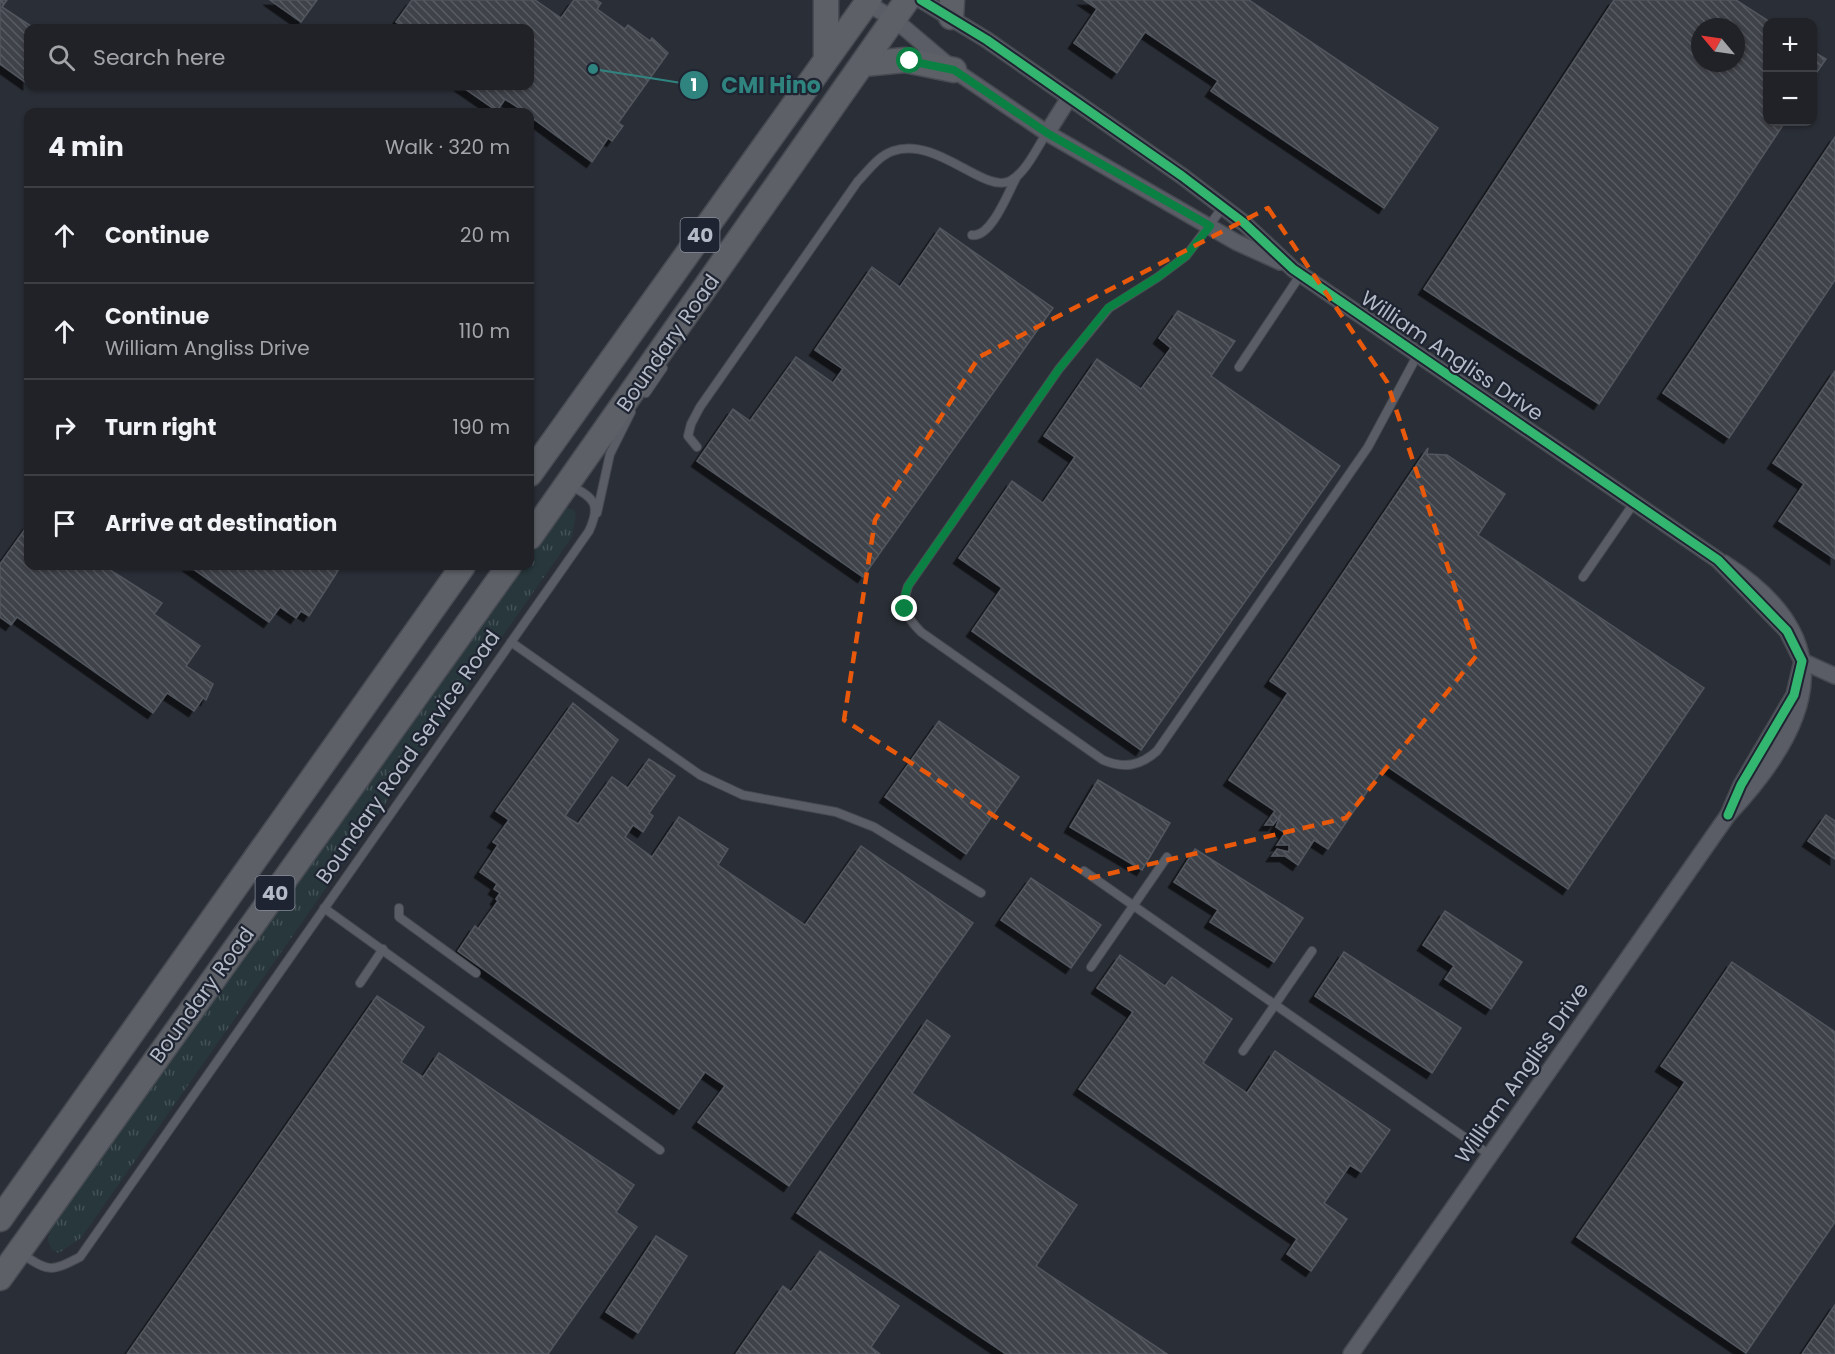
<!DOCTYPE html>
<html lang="en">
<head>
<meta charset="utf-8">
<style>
	body { margin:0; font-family:Poppins,sans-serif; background:#282a30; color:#f1f3f6 }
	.controls { position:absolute; right:18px; top:18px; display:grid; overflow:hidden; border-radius:12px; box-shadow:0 2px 4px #0004 }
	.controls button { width:54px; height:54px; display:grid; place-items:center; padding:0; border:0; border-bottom:2px solid #3d3f45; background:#202228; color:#f1f3f6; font:30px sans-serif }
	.compass { position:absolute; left:1691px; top:18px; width:54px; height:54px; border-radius:50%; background:#202228; box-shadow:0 2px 4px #0004; rotate:299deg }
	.stop { position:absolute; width:18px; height:18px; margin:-14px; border:4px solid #0b8043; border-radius:50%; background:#fff }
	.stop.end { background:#0b8043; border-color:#fff; box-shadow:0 2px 6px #0008 }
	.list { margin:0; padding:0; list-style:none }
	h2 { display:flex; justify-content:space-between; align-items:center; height:78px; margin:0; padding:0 24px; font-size:26px }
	h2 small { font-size:20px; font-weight:400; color:#a2a4a8 }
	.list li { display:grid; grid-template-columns:39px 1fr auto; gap:18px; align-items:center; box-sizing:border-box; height:96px; padding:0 24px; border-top:2px solid #3d3f45 }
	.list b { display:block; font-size:22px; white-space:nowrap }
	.list p { margin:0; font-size:20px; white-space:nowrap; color:#a2a4a8 }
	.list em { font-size:20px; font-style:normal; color:#a2a4a8 }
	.icon { flex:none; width:33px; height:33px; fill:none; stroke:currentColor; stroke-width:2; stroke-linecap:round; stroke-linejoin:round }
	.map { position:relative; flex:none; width:1835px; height:1354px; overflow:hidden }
	.search { position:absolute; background:#202228; box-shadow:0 2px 4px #0004; left:24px; top:24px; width:510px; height:66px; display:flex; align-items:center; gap:15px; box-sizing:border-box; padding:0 21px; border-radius:12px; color:#a2a4a8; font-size:22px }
	.panel { position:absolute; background:#202228; box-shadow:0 2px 4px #0004; left:24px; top:108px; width:510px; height:462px; border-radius:12px }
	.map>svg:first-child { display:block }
</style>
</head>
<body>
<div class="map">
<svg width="1835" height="1354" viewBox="0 0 1835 1354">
	<defs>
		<pattern id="grass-tufts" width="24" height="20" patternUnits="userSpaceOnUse" patternTransform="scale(1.5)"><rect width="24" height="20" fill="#27373b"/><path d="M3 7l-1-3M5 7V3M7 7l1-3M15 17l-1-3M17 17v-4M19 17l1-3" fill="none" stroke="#445256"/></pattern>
		<pattern id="building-back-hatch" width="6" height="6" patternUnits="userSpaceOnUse" patternTransform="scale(1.5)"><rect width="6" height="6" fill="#40434a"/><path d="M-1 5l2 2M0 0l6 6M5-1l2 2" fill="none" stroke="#595c63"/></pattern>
		<filter id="shadow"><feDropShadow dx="-5.5" dy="5.5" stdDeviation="0" flood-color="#0009"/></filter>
	</defs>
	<rect width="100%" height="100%" fill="#2a2e36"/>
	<polygon fill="url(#grass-tufts)" points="565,507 574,510 576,514 572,537 81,1238 59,1253 52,1250 48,1241 50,1228 519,566 530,566 530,550 555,514"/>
	<g fill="url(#building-back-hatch)" stroke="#52565e" stroke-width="1.5" fill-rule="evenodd" filter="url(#shadow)">
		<polygon points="0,0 7,0 2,7 34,28 28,28 28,84 0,64"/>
		<polygon points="270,0 317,0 301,22"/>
		<polygon points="412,0 535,0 561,18 574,0 596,0 601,3 597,9 625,29 628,25 650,41 652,38 668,53 618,123 623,126 612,141 608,138 592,162 530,116 530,112 525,112 505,99 497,111 461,86 530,86 530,28 406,28 396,22"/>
		<polygon points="1084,0 1249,0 1438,128 1384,208 1211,91 1218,81 1145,32 1117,73 1074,43 1097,9"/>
		<path d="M1614,0H1736L1770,22H1768V122H1785L1599,404L1424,289ZM1700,27H1736V63H1700Z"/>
		<polygon points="1812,51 1826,59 1812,79"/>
		<polygon points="1835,137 1835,280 1729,438 1663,393"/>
		<polygon points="940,228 1053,308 863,577 697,461 733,409 750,421 796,357 833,383 843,369 815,350 872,267 900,287"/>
		<polygon points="1178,311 1235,341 1211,376 1340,466 1141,750 972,631 1002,588 959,558 1012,481 1043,503 1075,457 1044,436 1097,359 1141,389 1171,348 1159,338"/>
		<polygon points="1835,371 1835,559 1779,521 1804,484 1773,463"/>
		<polygon points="1428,448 1427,454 1447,455 1505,494 1478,535 1704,688 1568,889 1385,765 1328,849 1314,840 1298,865 1285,856 1272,856 1277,849 1289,852 1289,845 1277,845 1285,833 1276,827 1281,814 1273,825 1265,825 1275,811 1229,780 1288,693 1270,681"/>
		<polygon points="28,525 28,566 104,566 162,603 154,614 200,646 186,666 213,684 206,700 203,698 194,711 167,693 153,713 17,617 11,625 0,617 0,564"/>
		<polygon points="189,566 341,566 309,616 301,611 296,618 280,607 269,622"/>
		<polygon points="573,703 618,740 565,816 578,824 612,777 628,788 649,759 675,776 649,813 653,816 643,832 633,825 625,837 652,857 679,817 728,849 718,865 805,925 861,846 973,923 789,1186 698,1122 725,1086 705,1072 679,1109 458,951 475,926 478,929 498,901 496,899 500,893 494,889 497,884 480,872 498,845 493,842 509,820 496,811"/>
		<polygon points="939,721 1019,777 966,854 885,797"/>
		<polygon points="1098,780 1170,823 1142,870 1070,827"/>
		<polygon points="1826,815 1835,821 1835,859 1808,841"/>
		<polygon points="1195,849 1303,918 1274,962 1210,922 1218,910 1174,882"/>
		<polygon points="1031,878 1101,925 1071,968 1001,920"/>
		<polygon points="1445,911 1522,962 1491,1009 1445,979 1454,966 1423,945"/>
		<polygon points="1344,952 1461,1028 1432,1073 1315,996"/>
		<polygon points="1120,955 1165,986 1172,977 1232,1019 1203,1063 1247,1093 1275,1051 1390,1130 1361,1172 1350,1165 1324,1203 1347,1219 1311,1271 1287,1254 1297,1239 1079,1089 1133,1012 1097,988"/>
		<polygon points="1732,962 1835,1032 1835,1222 1746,1353 1577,1237 1685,1082 1661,1066"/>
		<polygon points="377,996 424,1027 401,1062 423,1077 439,1053 634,1185 616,1212 637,1227 548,1354 127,1354"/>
		<polygon points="927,1020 950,1036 912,1093 1077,1205 1036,1266 1167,1354 1006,1354 797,1213"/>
		<polygon points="656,1236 687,1256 638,1333 606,1312"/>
		<polygon points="820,1251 899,1306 871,1347 880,1354 736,1354 783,1286 791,1292"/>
		<polygon points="1835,1305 1835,1354 1802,1354"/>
	</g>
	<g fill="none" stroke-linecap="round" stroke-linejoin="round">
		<g stroke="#464950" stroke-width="10">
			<g id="service">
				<path d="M1223,207L1186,256L1158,277L1109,308L1059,369L908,586C901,606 906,617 921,632L1103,760C1124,769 1140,766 1157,751L1368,447L1418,354"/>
				<path d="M972,235C991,238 1008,193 1016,178"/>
				<polyline points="1239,367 1301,274"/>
				<polyline points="646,393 663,368"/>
				<path d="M697,447L688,436L691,424L700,407L858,181C868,171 878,156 893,151C937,136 984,194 1010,181C1026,173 1037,147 1047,133"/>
				<polyline points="597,513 610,454 631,412"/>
				<polyline points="1583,577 1634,503"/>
				<polyline points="511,642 700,775 743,795 836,812 874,827 981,893"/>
				<polyline points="1084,871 1490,1155"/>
				<polyline points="324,908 660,1150"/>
				<polyline points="399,908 399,917 476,973"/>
				<polyline points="1091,967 1167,857"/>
				<polyline points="360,983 383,949"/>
				<polyline points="1243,1051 1312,951"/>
				<path d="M22,1254C49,1272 51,1272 80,1257L589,531C601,505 595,498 571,486"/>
			</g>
		</g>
		<g stroke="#464950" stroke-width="18">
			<g id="minor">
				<polyline points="862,0 895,20 954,70 1047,133 1236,242 1280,262"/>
				<polyline points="921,0 987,40 1182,176 1244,223 1293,269 1718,560 1787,631 1802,661 1794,695 1741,785 1728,815"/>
				<polyline points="1047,133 1069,98"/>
				<polyline points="1802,661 1835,676"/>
				<path d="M1351,1354L1728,815C1823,714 1835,634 1724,563"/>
			</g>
		</g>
		<g stroke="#484b53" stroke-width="27">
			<g id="primary">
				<polyline points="826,0 826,57"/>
				<polyline points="951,17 952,0"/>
				<polyline points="864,64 905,60 954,70"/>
				<polyline points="530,474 869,0"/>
				<polyline points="530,537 907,0"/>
				<polyline points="0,1219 463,566"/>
				<polyline points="0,1278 509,566"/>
			</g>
		</g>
		<use href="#service" stroke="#5a5d65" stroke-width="8"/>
		<use href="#minor" stroke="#5a5d65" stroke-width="15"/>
		<use href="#primary" stroke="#5d6066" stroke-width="24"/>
		<g stroke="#1e2431" stroke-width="13">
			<polyline id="cycleway" points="921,0 987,40 1182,176 1244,223 1293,269 1718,560 1787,631 1802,661 1794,695 1741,785 1728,815"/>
		</g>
		<use href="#cycleway" stroke="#33b770" stroke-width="9"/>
	</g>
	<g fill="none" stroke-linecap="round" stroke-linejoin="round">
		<polyline stroke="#0b8043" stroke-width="8" points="905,609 904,599 908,586 1059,369 1108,308 1158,277 1186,256 1210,226 1047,133 954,70 910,61"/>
	</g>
	<path fill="none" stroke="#e8590c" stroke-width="4.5" stroke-dasharray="12 8" stroke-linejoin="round" d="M1268,208L1387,382L1477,655L1346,818L1091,878L844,720L875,520L979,357Z"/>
	<g text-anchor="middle" stroke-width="4.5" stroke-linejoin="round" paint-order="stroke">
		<g fill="#1e2431" stroke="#888d9a" stroke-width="1.5">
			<rect x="680.5" y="218" width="39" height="34" rx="4.5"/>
			<rect x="255.5" y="876" width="39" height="34" rx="4.5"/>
		</g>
		<g font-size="20" font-weight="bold" fill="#b5bac7">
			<text x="700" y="242">40</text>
			<text x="275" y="900">40</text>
		</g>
		<g font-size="21" fill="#b5bac7" stroke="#1e2431">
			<text transform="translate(668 343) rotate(-55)" y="7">Boundary Road</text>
			<text transform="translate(1452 356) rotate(34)" y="7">William Angliss Drive</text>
			<text transform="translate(408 757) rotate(-55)" y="7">Boundary Road Service Road</text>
			<text transform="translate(202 995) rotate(-54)" y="7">Boundary Road</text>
			<text transform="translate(1522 1073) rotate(-55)" y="7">William Angliss Drive</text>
		</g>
	</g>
	<path fill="none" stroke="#308480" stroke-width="2" d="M593 69L694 85"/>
	<g fill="#308480" stroke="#1e2431" stroke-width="2">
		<circle cx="593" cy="69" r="6"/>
		<circle cx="694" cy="85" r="15"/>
	</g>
	<g font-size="18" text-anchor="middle" font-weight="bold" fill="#fff">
		<text x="694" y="91">1</text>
	</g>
	<g font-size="22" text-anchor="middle" font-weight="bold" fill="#308480" stroke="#1e2431" stroke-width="4.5" stroke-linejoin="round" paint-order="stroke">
		<text x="771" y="93">CMI Hino</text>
	</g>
</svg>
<div class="controls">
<button>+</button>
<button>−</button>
</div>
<svg class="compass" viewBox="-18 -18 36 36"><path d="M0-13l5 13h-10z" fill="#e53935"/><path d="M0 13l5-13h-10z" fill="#a2a4a8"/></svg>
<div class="stop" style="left:910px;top:61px"></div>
<div class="stop end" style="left:905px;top:609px"></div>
<div class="search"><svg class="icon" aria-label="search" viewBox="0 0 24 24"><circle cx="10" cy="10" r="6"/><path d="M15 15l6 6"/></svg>Search here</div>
<section class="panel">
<h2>4 min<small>Walk · 320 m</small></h2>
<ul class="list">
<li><svg class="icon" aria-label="ahead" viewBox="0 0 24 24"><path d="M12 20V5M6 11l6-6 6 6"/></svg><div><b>Continue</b></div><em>20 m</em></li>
<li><svg class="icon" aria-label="ahead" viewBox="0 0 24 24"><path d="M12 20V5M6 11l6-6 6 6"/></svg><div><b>Continue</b><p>William Angliss Drive</p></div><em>110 m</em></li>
<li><svg class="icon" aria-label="right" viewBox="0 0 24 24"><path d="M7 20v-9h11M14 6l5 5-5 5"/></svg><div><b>Turn right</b></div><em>190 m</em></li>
<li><svg class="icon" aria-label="arrive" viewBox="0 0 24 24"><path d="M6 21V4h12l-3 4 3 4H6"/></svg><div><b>Arrive at destination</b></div></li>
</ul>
</section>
</div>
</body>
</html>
